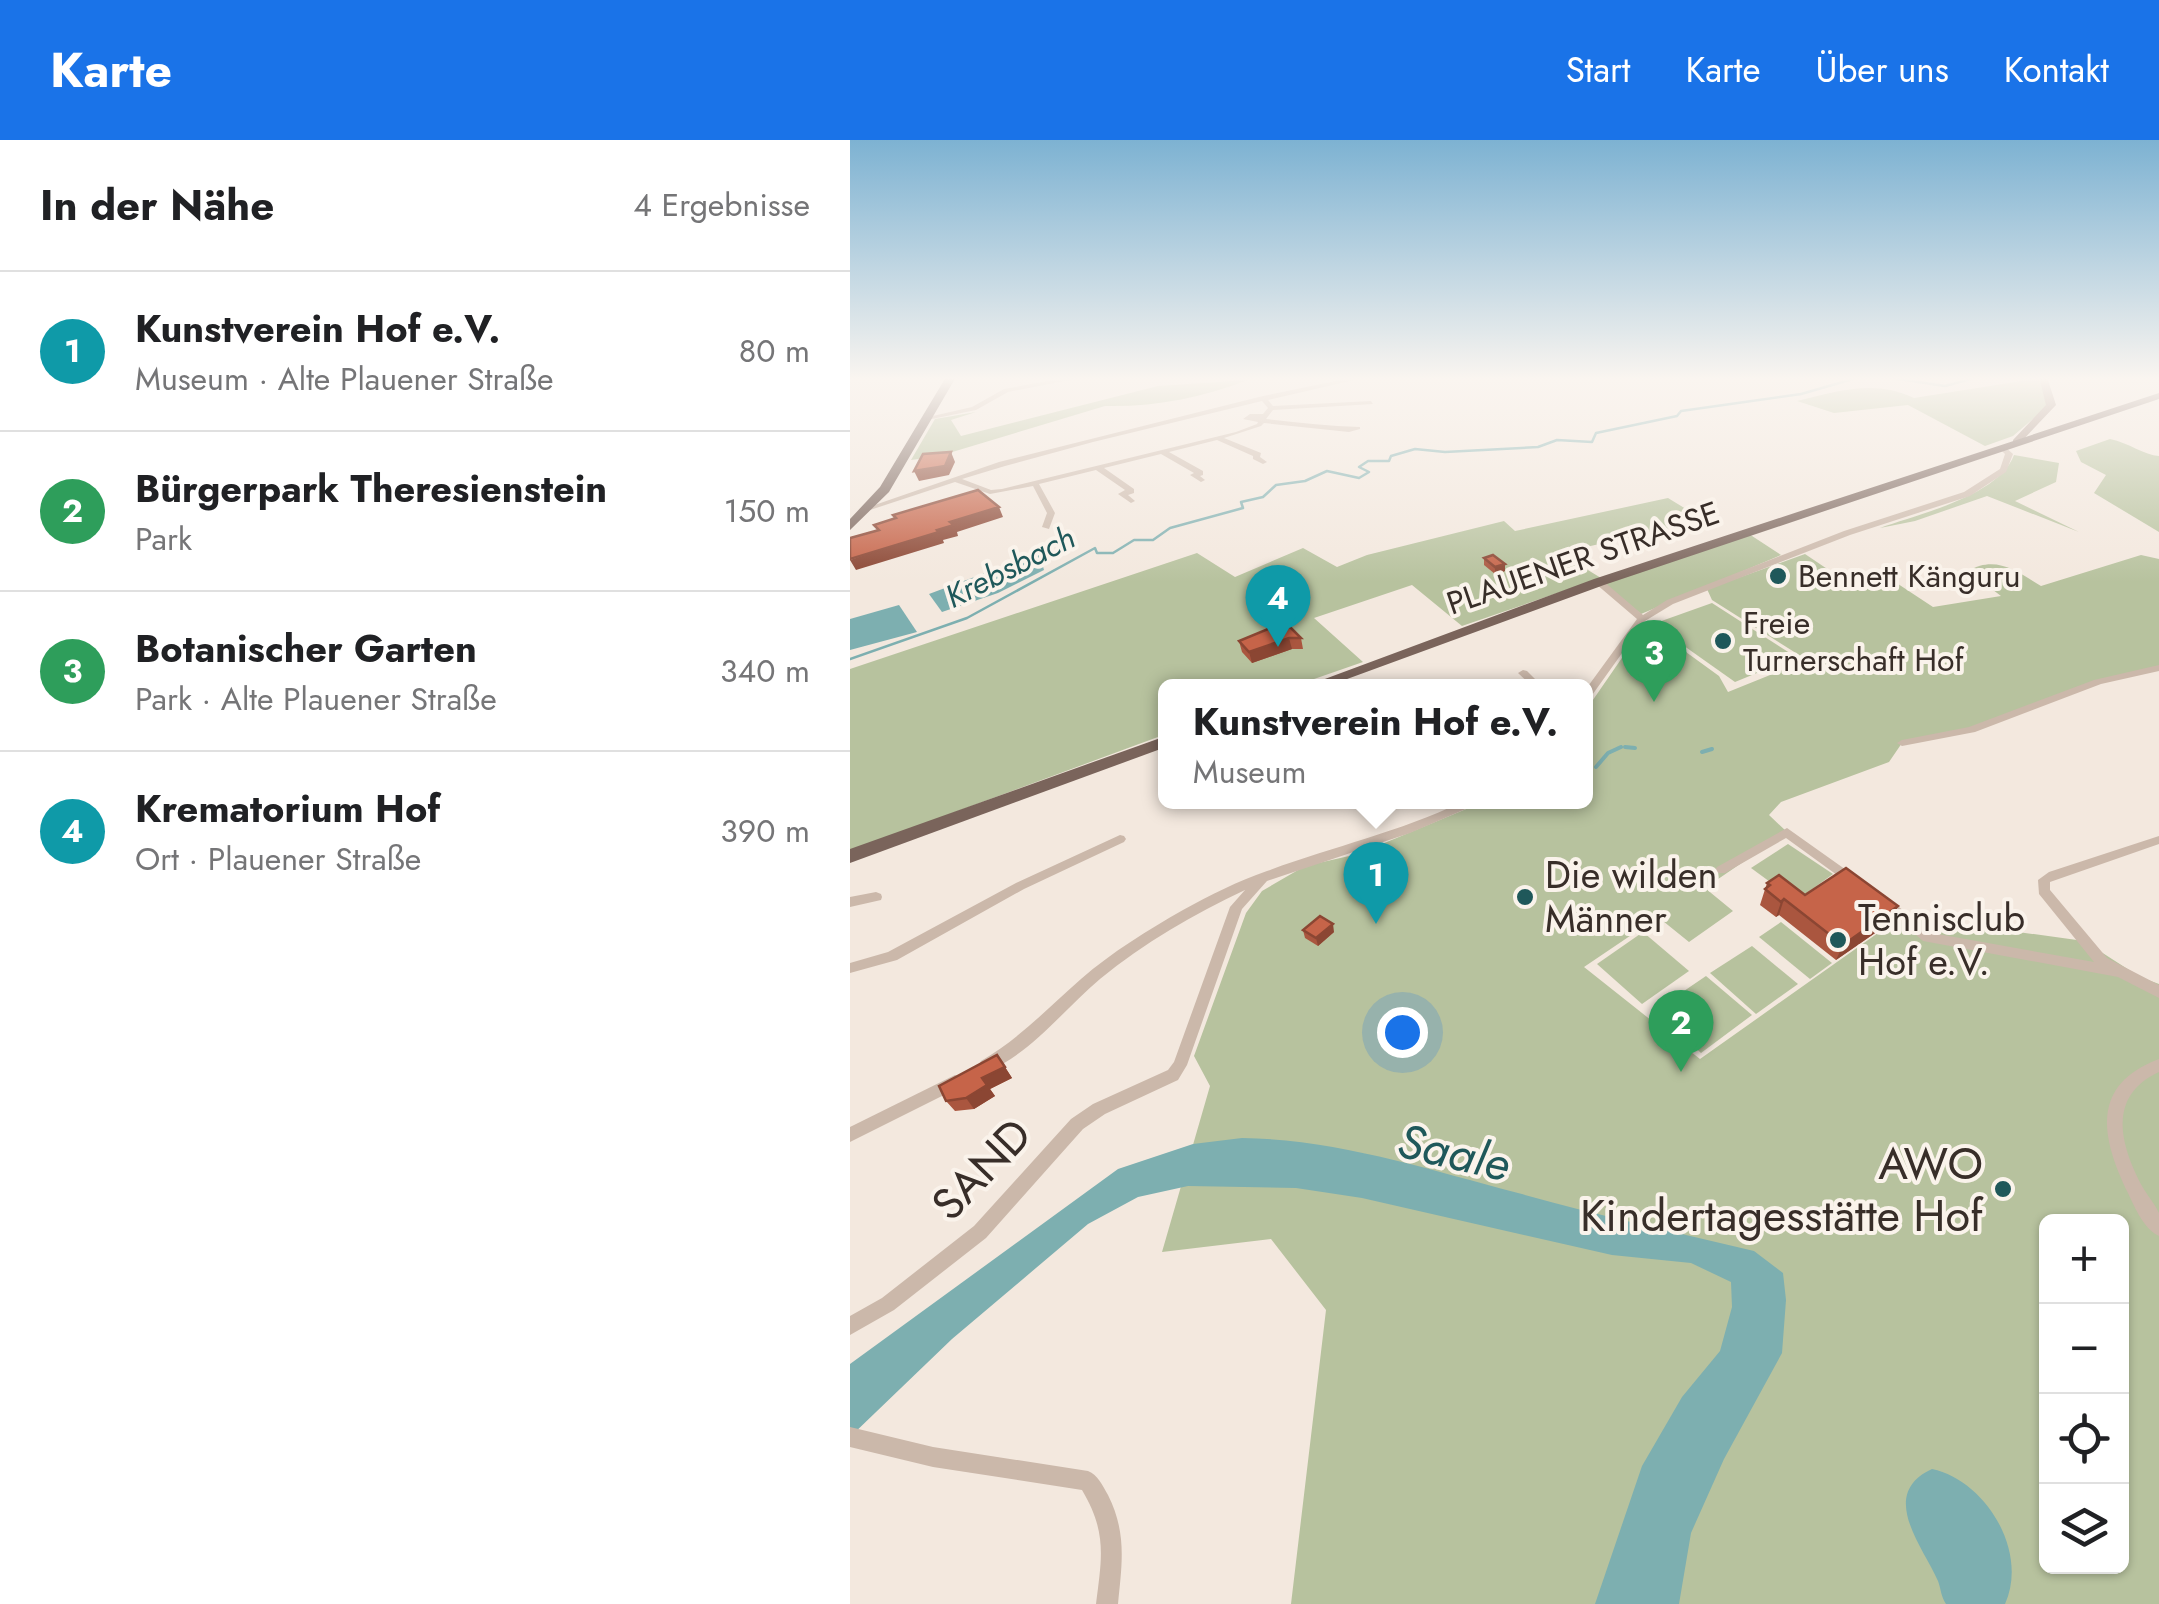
<!DOCTYPE html>
<html lang="de">
<head>
<meta charset="utf-8">
<style>
	body { margin:0; font-family:Jost,sans-serif; background:#f2f2f2; color:#202124 }
	.controls { position:absolute; right:30px; bottom:30px; display:grid; overflow:hidden; border-radius:15px; box-shadow:0 2px 8px #0004 }
	.controls button { width:90px; height:90px; display:grid; place-items:center; padding:0; border:0; border-bottom:2px solid #e0e0e0; background:#fff; color:#202124; font:50px sans-serif }
	.you { position:absolute; left:552px; top:892px; width:35px; height:35px; margin:-25px; border:8px solid #fff; border-radius:50%; background:#1a73e8; box-shadow:0 0 0 15px #1a73e833 }
	.badge { display:grid; place-items:center; width:65px; height:65px; border-radius:50%; background:#1a73e8; color:#fff; font-size:32px; font-weight:700 }
	.pin { position:absolute; translate:-50% -82px; filter:drop-shadow(0 2px 5px #0008) }
	.pin::after { content:''; position:absolute; top:52px; width:35px; height:30px; background:inherit; clip-path:polygon(0 0,100% 0,50% 100%) }
	.popup { position:absolute; left:308px; top:539px; width:435px; height:130px; box-sizing:border-box; display:grid; place-content:center; border-radius:15px; background:#fff; filter:drop-shadow(0 2px 8px #0005); font-size:32px; white-space:nowrap; color:#757577 }
	.popup b { font-size:38px; color:#202124 }
	.popup::after { content:''; position:absolute; left:50%; top:100%; margin-left:-20px; border:20px solid transparent; border-top-color:#fff }
	.list { margin:0; padding:0; list-style:none }
	h2 { display:flex; justify-content:space-between; align-items:center; height:130px; margin:0; padding:0 40px; font-size:42px }
	h2 small { font-size:32px; font-weight:400; color:#757577 }
	.list li { display:grid; grid-template-columns:65px 1fr auto; gap:30px; align-items:center; box-sizing:border-box; height:160px; padding:0 40px; border-top:2px solid #e0e0e0 }
	.list b { display:block; font-size:38px; white-space:nowrap }
	.list p { margin:0; font-size:32px; white-space:nowrap; color:#757577 }
	.list em { font-size:32px; font-style:normal; color:#757577 }
	.icon { flex:none; width:55px; height:55px; fill:none; stroke:currentColor; stroke-width:2; stroke-linecap:round; stroke-linejoin:round }
	.map { position:relative; flex:none; width:1309px; height:1464px; overflow:hidden }
	header { display:flex; align-items:center; gap:60px; box-sizing:border-box; height:140px; padding:0 50px; background:#1a73e8; color:#fff }
	header strong { font-size:48px }
	nav { display:flex; gap:55px; margin-inline-start:auto; font-size:35px }
	main { display:flex }
	aside { flex:1; background:#fff }
	.map>svg:first-child { display:block }
</style>
</head>
<body>
<header>
<strong>Karte</strong>
<nav><a>Start</a><a>Karte</a><a>Über uns</a><a>Kontakt</a></nav>
</header>
<main>
<aside>
<h2>In der Nähe<small>4 Ergebnisse</small></h2>
<ul class="list">
<li><span class="badge" style="background:#0f9aa8">1</span><div><b>Kunstverein Hof e.V.</b><p>Museum · Alte Plauener Straße</p></div><em>80 m</em></li>
<li><span class="badge" style="background:#2e9e5b">2</span><div><b>Bürgerpark Theresienstein</b><p>Park</p></div><em>150 m</em></li>
<li><span class="badge" style="background:#2e9e5b">3</span><div><b>Botanischer Garten</b><p>Park · Alte Plauener Straße</p></div><em>340 m</em></li>
<li><span class="badge" style="background:#0f9aa8">4</span><div><b>Krematorium Hof</b><p>Ort · Plauener Straße</p></div><em>390 m</em></li>
</ul>
</aside>
<div class="map">
<svg width="1309" height="1464" viewBox="0 0 1309 1464">
	<rect width="100%" height="100%" fill="#f3e8de"/>
	<g fill="#b7c29e" fill-rule="evenodd">
		<path d="M1190,238L1198,266L1163,296L1135,306L1058,265L984,273L947,261C987,251 1025,239 1064,258Z"/>
		<path d="M398,240C351,258 305,267 255,266L89,316L61,320L85,279L126,272L101,280L111,296L308,246Z"/>
		<path d="M1260,299C1279,303 1294,315 1309,316V392L1244,353L1256,335L1231,322L1226,311Z"/>
		<path d="M1164,315L1209,323L1206,342L1165,361L1229,392L1137,356L1065,381L1030,388C1068,374 1149,356 1164,315Z"/>
		<polygon points="818,358 854,380 710,413 751,438 612,486 562,445 464,478 513,522 444,546 316,546 316,594 0,711 0,529 347,413 385,437 453,408 487,427 517,415 654,381 665,391"/>
		<polygon points="899,394 931,415 791,474 753,443"/>
		<path d="M955,414L1004,447L1039,438L1083,467L1151,456L1118,431C1146,415 1166,431 1191,446L1291,415L1309,419V528L1248,542L1121,590L1052,603L1039,622L931,662L919,675L937,692L855,748L883,771L839,802L808,777L734,827L850,919L1052,776L1234,801L1290,837L1309,844V1464H441L476,1170L421,1099L312,1112L360,946L344,916L396,773L412,751L455,726L508,714L633,662H736V570L796,483L869,536L878,552L957,520L862,460L857,449ZM1196,1082H1272V1426H1196Z"/>
		<polygon points="862,463 946,517 885,542 803,484"/>
		<polygon points="938,704 983,734 946,761 901,728"/>
		<polygon points="931,782 982,823 960,839 909,797"/>
		<polygon points="793,792 839,831 792,864 747,824"/>
		<polygon points="902,806 948,844 906,874 860,833"/>
		<polygon points="856,836 902,875 851,913 806,870"/>
	</g>
	<g fill="#7dafb0">
		<polygon points="189,413 194,430 148,453 92,472 79,454"/>
		<polygon points="49,465 67,492 0,510 0,479"/>
		<path d="M392,998C486,999 577,1029 668,1053C746,1075 826,1092 904,1111L933,1133L936,1160L932,1213L874,1319L841,1393L829,1464H745L792,1326L832,1257L870,1211L882,1167L881,1142L841,1123L762,1115L512,1058L446,1048L338,1046L288,1057L238,1084L102,1199L0,1297V1224L268,1029L343,1004Z"/>
		<path d="M1082,1329C1135,1340 1179,1411 1155,1464H1096C1091,1457 1091,1449 1088,1441C1072,1405 1028,1354 1082,1329Z"/>
	</g>
	<g fill="none" stroke-linecap="round" stroke-linejoin="round">
		<g stroke="#7dafb0" stroke-width="2.5">
			<polyline points="1035,237 1095,246 1128,237"/>
			<polyline points="0,519 117,478 245,408 247,413 263,413 284,400 303,400 320,388 393,368 391,362 413,357 426,345 455,341 477,331 509,338 519,332 509,327 518,321 539,321 541,316 565,309 595,312 688,307 707,300 742,302 746,293 827,276 831,271 951,254 1010,237"/>
		</g>
		<g stroke="#7dafb0" stroke-width="4">
			<polyline points="775,607 785,608"/>
			<polyline points="852,612 862,609"/>
			<polyline points="746,627 758,613 771,607"/>
		</g>
		<g fill="#cbb8aa" fill-rule="evenodd">
			<polygon points="220,237 235,237 158,252 126,270 77,280 74,278 122,267 154,249"/>
			<path d="M505,237L513,238L418,260L423,266L521,261L523,264L423,270L416,279C448,283 479,286 510,287V289L499,292L414,283L411,286L374,298L411,313L410,317L417,322L413,324L403,319V316L367,300L319,312L353,331V335L350,336L355,340L351,342L340,335L344,333L311,314L254,328L284,349V353L278,355L285,361L281,363L268,354L275,350L246,330L189,344L205,373L199,389L192,387L197,373L183,346L140,354L105,342L20,370L16,368L149,322L413,256ZM412,261L418,268L413,274H400L393,279L408,282L407,284L386,292L152,349L141,350L112,339L155,326L243,302Z"/>
			<polygon points="1150,306 1154,306 1163,314 1156,332 1120,356 1000,395 823,464 795,481 740,558 736,559 736,549 787,479 746,444 746,440 752,440 793,475 817,460 994,391 1114,352 1150,329 1155,314 1148,307"/>
			<polygon points="1309,525 1309,531 1251,544 1125,592 1052,606 1047,603 1052,600 1119,587 1244,540"/>
			<polygon points="673,530 677,531 692,546 682,546 668,533"/>
			<path d="M612,662H627L625,665L560,693L417,741L392,769L337,925L328,940L255,974L233,989L136,1098L44,1170L0,1195V1176L32,1158L124,1086L221,979L243,964L318,930L324,922L380,767L395,750C344,774 294,803 250,839C213,870 181,914 136,932L131,931L128,926L131,921C169,899 198,868 231,839C262,812 298,790 333,770C360,755 388,741 417,731C482,707 549,692 612,662Z"/>
			<polygon points="937,688 1006,737 1008,740 1006,743 998,743 936,698 875,733 867,733 865,730 867,727"/>
			<polygon points="270,695 274,696 276,699 274,702 174,749 47,820 0,833 0,823 38,812 166,743"/>
			<polygon points="1309,696 1309,704 1200,742 1200,750 1257,818 1309,845 1309,858 1268,837 1073,801 1029,763 1030,760 1040,760 1082,793 1244,822 1189,754 1188,740 1199,732"/>
			<polygon points="26,752 31,754 32,757 31,760 0,767 0,757"/>
			<path d="M1309,919V932C1257,956 1270,1004 1292,1046C1297,1055 1305,1064 1309,1073C1309,1079 1309,1090 1309,1096C1294,1089 1285,1068 1278,1053C1251,997 1240,945 1309,919Z"/>
			<polygon points="105,935 110,937 113,942 110,947 0,1002 0,987"/>
			<path d="M0,1287L83,1307L238,1331C248,1335 252,1345 258,1355C277,1393 272,1423 268,1464H246C252,1417 257,1392 232,1350L83,1327L0,1307Z"/>
		</g>
		<polygon fill="#9f877b" fill-rule="evenodd" points="1189,237 1197,237 1206,265 1169,304 1163,304 1163,300 1196,265"/>
		<g fill="#7a645b" fill-rule="evenodd">
			<polygon points="96,237 106,237 39,352 0,390 0,379 30,347"/>
			<polygon points="1309,253 1309,259 754,445 478,546 456,546 744,439"/>
			<polygon points="316,596 316,607 0,723 0,709"/>
		</g>
	</g>
	<g fill="#aa563f">
		<polygon points="634,418 655,431 645,434 634,425"/>
		<polygon points="451,498 453,509 442,509 402,523 392,512 389,501"/>
		<polygon points="917,743 955,755 1048,766 1041,782 986,820 929,775 926,777 910,765"/>
		<polygon points="453,790 484,792 468,806 455,798"/>
		<polygon points="147,915 162,938 140,949 145,956 124,969 105,971 96,961"/>
	</g>
	<g fill="#8b4633">
		<polygon points="101,312 105,322 99,335 69,341 64,331"/>
		<polygon points="149,367 153,377 107,392 108,396 93,400 94,403 6,430 0,420 87,390 100,382"/>
		<polygon points="655,424 655,431 645,434 645,427"/>
		<polygon points="439,498 442,509 402,523 399,512"/>
		<polygon points="934,759 929,775 926,777 931,762"/>
		<polygon points="1048,766 1041,782 986,820 993,805"/>
		<polygon points="483,784 484,792 468,806 466,798"/>
		<polygon points="155,927 162,938 140,949 145,956 124,969 116,958 132,938"/>
	</g>
	<g fill="#c66449" stroke="#8b4633" stroke-width="2.5">
		<polygon points="101,312 95,326 64,331 73,314"/>
		<polygon points="128,350 149,367 100,382 104,385 87,390 89,392 0,419 0,398 29,390 24,385 46,378 43,375"/>
		<polygon points="643,415 655,424 645,427 634,418"/>
		<polygon points="435,482 451,498 439,498 399,512 389,501"/>
		<polygon points="996,728 1048,766 993,805 934,759 931,762 915,749 920,745 917,743 929,735 955,755"/>
		<polygon points="470,776 483,784 466,798 453,790"/>
		<polygon points="147,915 155,927 132,938 137,945 116,958 96,961 89,946"/>
	</g>
	<linearGradient id="sky" x2="0" y2="1"><stop stop-color="#7db2d2"/><stop offset="0.54" stop-color="#faf5f0"/><stop offset="1" stop-color="#faf5f0" stop-opacity="0"/></linearGradient>
	<rect width="1309" height="442" fill="url(#sky)"/>
	<g fill="#1f585a" stroke="#faf3eb" stroke-width="4">
		<circle cx="928" cy="436" r="10"/>
		<circle cx="873" cy="501" r="10"/>
		<circle cx="675" cy="757" r="10"/>
		<circle cx="988" cy="800" r="10"/>
		<circle cx="1153" cy="1049" r="10"/>
	</g>
	<g text-anchor="middle" stroke-width="8" stroke-linejoin="round" paint-order="stroke">
		<g font-size="32" fill="#382e29" stroke="#faf3eb">
			<text transform="translate(733 418) rotate(-19)" y="11">PLAUENER STRASSE</text>
		</g>
		<g font-size="32" font-style="italic" fill="#1f585a" stroke="#faf3eb">
			<text transform="translate(160 427) rotate(-27)" y="11">Krebsbach</text>
		</g>
		<g font-size="32" fill="#382e29" stroke="#faf3eb" text-anchor="start">
			<text x="948" y="447">Bennett Känguru</text>
			<text x="893" y="494">Freie<tspan x="893" dy="37">Turnerschaft Hof</tspan></text>
		</g>
		<g font-size="38" fill="#382e29" stroke="#faf3eb" text-anchor="start">
			<text x="695" y="748">Die wilden<tspan x="695" dy="44">Männer</tspan></text>
			<text x="1008" y="791">Tennisclub<tspan x="1008" dy="44">Hof e.V.</tspan></text>
		</g>
		<g font-size="45" fill="#382e29" stroke="#faf3eb" text-anchor="end">
			<text x="1133" y="1039">AWO<tspan x="1133" dy="52">Kindertagesstätte Hof</tspan></text>
		</g>
		<g font-size="45" fill="#382e29" stroke="#faf3eb">
			<text transform="translate(131 1029) rotate(-46)" y="16">SAND</text>
		</g>
		<g font-size="48" font-style="italic" fill="#1f585a" stroke="#faf3eb">
			<text transform="translate(604 1012) rotate(13)" y="17">Saale</text>
		</g>
	</g>
</svg>
<div class="controls">
<button>+</button>
<button>−</button>
<button><svg class="icon" aria-label="locate" viewBox="0 0 24 24"><circle cx="12" cy="12" r="6"/><path d="M12 2v4M12 18v4M2 12h4M18 12h4"/></svg></button>
<button><svg class="icon" aria-label="layers" viewBox="0 0 24 24"><path d="M12 4l9 5-9 5-9-5zM3 14l9 5 9-5"/></svg></button>
</div>
<div class="you"></div>
<div class="pin badge" style="left:526px;top:784px;background:#0f9aa8">1</div>
<div class="popup"><b>Kunstverein Hof e.V.</b>Museum</div>
<div class="pin badge" style="left:831px;top:932px;background:#2e9e5b">2</div>
<div class="pin badge" style="left:804px;top:562px;background:#2e9e5b">3</div>
<div class="pin badge" style="left:428px;top:507px;background:#0f9aa8">4</div>
</div>
</main>
</body>
</html>
